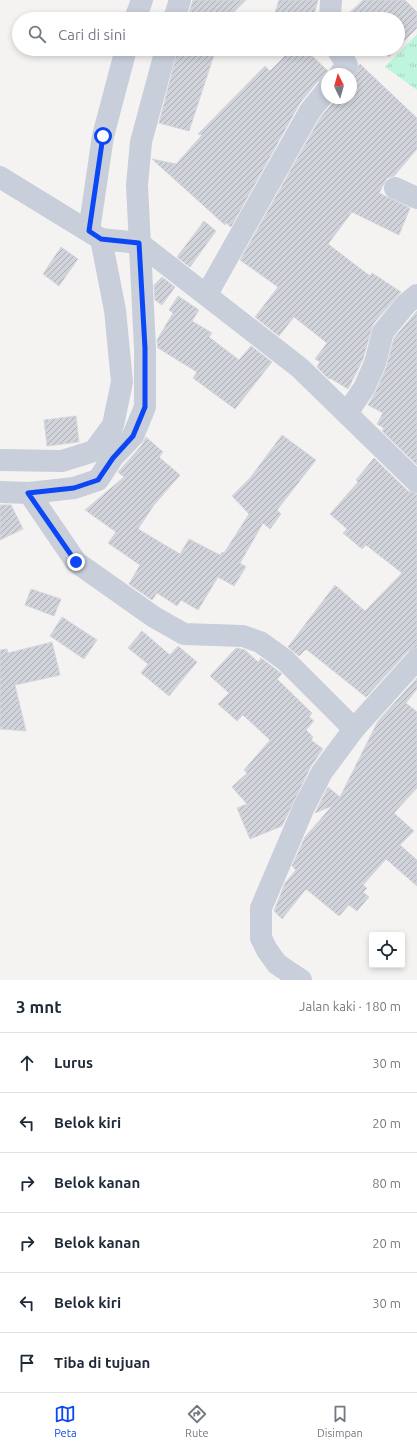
<!DOCTYPE html>
<html lang="id">
<head>
<meta charset="utf-8">
<style>
	body { margin:0; font-family:Ubuntu,sans-serif; background:#f2f2f3; color:#1f2937 }
	.controls { position:absolute; right:12px; bottom:12px; display:grid; overflow:hidden; border-radius:4px; box-shadow:0 2px 6px #0003 }
	.controls button { width:36px; height:36px; display:grid; place-items:center; padding:0; border:0; border-bottom:1px solid #e0e1e3; background:#fff; color:#1f2937; font:20px sans-serif }
	.compass { position:absolute; left:321px; top:68px; width:36px; height:36px; border-radius:50%; background:#fff; box-shadow:0 2px 6px #0003; rotate:355deg }
	.stop { position:absolute; width:12px; height:12px; margin:-9px; border:3px solid #0c47f5; border-radius:50%; background:#fff }
	.stop.end { background:#0c47f5; border-color:#fff; box-shadow:0 1px 4px #0008 }
	.list { margin:0; padding:0; list-style:none }
	h2 { display:flex; justify-content:space-between; align-items:center; height:52px; margin:0; padding:0 16px; font-size:17px }
	h2 small { font-size:13px; font-weight:400; color:#747a83 }
	.list li { display:grid; grid-template-columns:26px 1fr auto; gap:12px; align-items:center; box-sizing:border-box; height:60px; padding:0 16px; border-top:1px solid #e0e1e3 }
	.list b { display:block; font-size:15px; white-space:nowrap }
	.list em { font-size:13px; font-style:normal; color:#747a83 }
	.icon { flex:none; width:22px; height:22px; fill:none; stroke:currentColor; stroke-width:2; stroke-linecap:round; stroke-linejoin:round }
	.map { position:relative; flex:none; width:417px; height:980px; overflow:hidden }
	.search { position:absolute; background:#fff; box-shadow:0 2px 6px #0003; left:12px; right:12px; top:12px; height:44px; display:flex; align-items:center; gap:10px; box-sizing:border-box; padding:0 14px; border-radius:22px; color:#747a83; font-size:15px }
	.sheet { height:412px; background:#fff }
	nav { display:flex; justify-content:space-around; align-items:center; box-sizing:border-box; height:56px; border-top:1px solid #e0e1e3; background:#fff; font-size:11px; color:#747a83 }
	nav a { display:grid; justify-items:center; gap:2px }
	nav .on { color:#0c47f5 }
	.map>svg:first-child { display:block }
</style>
</head>
<body>
<div class="map">
<svg width="417" height="980" viewBox="0 0 417 980">
	<defs>
		<pattern id="grass-tufts" width="24" height="20" patternUnits="userSpaceOnUse"><rect width="24" height="20" fill="#bff4dd"/><path d="M3 7l-1-3M5 7V3M7 7l1-3M15 17l-1-3M17 17v-4M19 17l1-3" fill="none" stroke="#a6d3c0"/></pattern>
		<pattern id="building-hatch" width="6" height="6" patternUnits="userSpaceOnUse"><rect width="6" height="6" fill="#d1d3da"/><path d="M-1 1l2-2M0 6l6-6M5 7l2-2" fill="none" stroke="#acaeb4"/></pattern>
	</defs>
	<rect width="100%" height="100%" fill="#f5f3f2"/>
	<polygon fill="url(#grass-tufts)" points="417,34 417,90 385,67"/>
	<g fill="url(#building-hatch)" stroke="#d6d7de">
		<polygon points="193,0 246,0 227,19 187,19"/>
		<polygon points="279,0 318,0 313,19 283,19 274,16"/>
		<polygon points="363,0 405,0 417,12 417,28 398,47 398,19 353,19 348,14"/>
		<polygon points="178,49 216,49 189,131 159,123"/>
		<polygon points="292,49 304,49 302,55 307,51 328,71 327,78 317,82 300,103 231,227 226,223 225,225 152,159 176,164 202,135 198,134 265,66 270,71"/>
		<polygon points="382,49 396,49 389,57"/>
		<polygon points="360,64 417,118 417,149 394,176 387,178 379,193 410,208 399,235 352,212 328,244 370,276 372,273 401,292 373,324 363,359 348,389 330,378 329,379 317,367 320,362 315,359 327,343 294,317 279,336 255,317 278,287 240,260 320,118 337,98 351,98 351,80"/>
		<polygon points="204,221 216,231 190,267 177,257"/>
		<polygon points="61,247 78,259 59,286 43,274"/>
		<polygon points="162,277 175,287 162,305 155,300 154,285"/>
		<polygon points="178,296 199,310 192,321 212,333 209,337 239,360 251,346 272,362 235,409 193,378 197,372 158,348 157,340 173,313 169,310"/>
		<polygon points="417,311 417,465 382,431 384,428 377,424 383,413 368,405 375,393 386,368 394,338"/>
		<polygon points="76,416 79,442 47,446 44,420"/>
		<polygon points="282,435 316,460 277,510 281,514 270,529 263,523 240,563 246,567 234,586 218,577 198,610 181,600 177,606 157,593 152,600 129,584 140,565 108,543 116,532 85,510 124,477 118,472 142,445 146,437 163,452 159,457 180,475 154,505 138,529 180,554 189,539 220,555 222,552 224,553 249,514 232,496 250,478"/>
		<polygon points="374,458 408,491 417,494 417,647 408,651 366,697 306,649 299,656 288,647 335,585 365,611 402,573 366,545 362,549 343,533 347,529 330,514 358,482 356,480"/>
		<polygon points="0,505 11,505 23,529 0,540"/>
		<polygon points="31,589 61,599 54,616 25,605"/>
		<polygon points="62,617 97,640 84,659 50,636"/>
		<polygon points="142,631 170,655 178,646 197,662 169,696 141,673 148,664 128,648"/>
		<polygon points="52,642 60,675 15,685 26,731 0,729 0,650 7,649 8,653"/>
		<polygon points="236,648 245,650 258,662 261,658 282,674 277,679 312,713 309,717 314,721 306,730 313,737 311,740 323,749 311,766 282,826 250,839 237,808 247,804 232,787 247,773 244,770 270,740 243,715 237,721 218,704 229,693 210,676"/>
		<polygon points="417,678 417,689 406,703 417,712 417,788 394,813 414,831 400,845 417,860 417,886 386,859 363,885 367,888 363,892 369,897 357,911 349,905 339,916 306,889 282,919 274,911 285,883 296,870 292,866 305,837 332,806 315,813 328,787 340,797 378,721"/>
	</g>
	<g fill="none" stroke-linecap="round" stroke-linejoin="round">
		<g stroke="#c8ceda" stroke-width="22">
			<polyline points="135,19 142,0"/>
			<polyline points="174,19 180,0"/>
			<polyline points="330,19 331,0"/>
			<polyline points="337,49 347,65 340,74"/>
			<polyline points="0,177 101,239 139,243 300,368 417,482"/>
			<polyline points="395,188 417,198"/>
			<polyline points="89,231 103,136 126,49"/>
			<polyline points="207,294 310,111 327,90"/>
			<polyline points="347,413 364,388 375,363 383,332 406,304 417,295"/>
			<polyline points="0,460 62,461 94,451 113,425 122,382 115,310 101,239"/>
			<polyline points="0,492 29,493 74,488 98,480 113,457 133,436 145,407 145,348 137,185 141,142 166,49"/>
			<polyline points="29,493 76,562 154,617 184,634 243,636 260,642 285,660 354,729"/>
			<polyline points="301,980 277,964 267,950 261,938 261,908 304,807 322,772 354,729 417,659"/>
		</g>
	</g>
	<g fill="none" stroke-linecap="round" stroke-linejoin="round">
		<polyline stroke="#0c47f5" stroke-width="5" points="76,562 28,493 74,488 98,480 113,458 133,436 145,407 145,348 139,243 101,239 89,231 103,136"/>
	</g>
</svg>
<div class="controls">
<button><svg class="icon" aria-label="locate" viewBox="0 0 24 24"><circle cx="12" cy="12" r="6"/><path d="M12 2v4M12 18v4M2 12h4M18 12h4"/></svg></button>
</div>
<svg class="compass" viewBox="-18 -18 36 36"><path d="M0-13l5 13h-10z" fill="#e53935"/><path d="M0 13l5-13h-10z" fill="#747a83"/></svg>
<div class="stop" style="left:103px;top:136px"></div>
<div class="stop end" style="left:76px;top:562px"></div>
<div class="search"><svg class="icon" aria-label="search" viewBox="0 0 24 24"><circle cx="10" cy="10" r="6"/><path d="M15 15l6 6"/></svg>Cari di sini</div>
</div>
<section class="sheet">
<h2>3 mnt<small>Jalan kaki · 180 m</small></h2>
<ul class="list">
<li><svg class="icon" aria-label="ahead" viewBox="0 0 24 24"><path d="M12 20V5M6 11l6-6 6 6"/></svg><div><b>Lurus</b></div><em>30 m</em></li>
<li><svg class="icon" aria-label="left" viewBox="0 0 24 24"><path d="M17 20v-9H6M10 6l-5 5 5 5"/></svg><div><b>Belok kiri</b></div><em>20 m</em></li>
<li><svg class="icon" aria-label="right" viewBox="0 0 24 24"><path d="M7 20v-9h11M14 6l5 5-5 5"/></svg><div><b>Belok kanan</b></div><em>80 m</em></li>
<li><svg class="icon" aria-label="right" viewBox="0 0 24 24"><path d="M7 20v-9h11M14 6l5 5-5 5"/></svg><div><b>Belok kanan</b></div><em>20 m</em></li>
<li><svg class="icon" aria-label="left" viewBox="0 0 24 24"><path d="M17 20v-9H6M10 6l-5 5 5 5"/></svg><div><b>Belok kiri</b></div><em>30 m</em></li>
<li><svg class="icon" aria-label="arrive" viewBox="0 0 24 24"><path d="M6 21V4h12l-3 4 3 4H6"/></svg><div><b>Tiba di tujuan</b></div></li>
</ul>
</section>
<nav>
<a class="on"><svg class="icon" aria-label="map" viewBox="0 0 24 24"><path d="M3 6l6-2 6 2 6-2v14l-6 2-6-2-6 2zM9 4v14M15 6v14"/></svg>Peta</a>
<a><svg class="icon" aria-label="directions" viewBox="0 0 24 24"><path d="M12 3l9 9-9 9-9-9zM9 14v-3h6M13 9l2 2-2 2"/></svg>Rute</a>
<a><svg class="icon" aria-label="saved" viewBox="0 0 24 24"><path d="M7 4h10v16l-5-4-5 4z"/></svg>Disimpan</a>
</nav>
</body>
</html>
